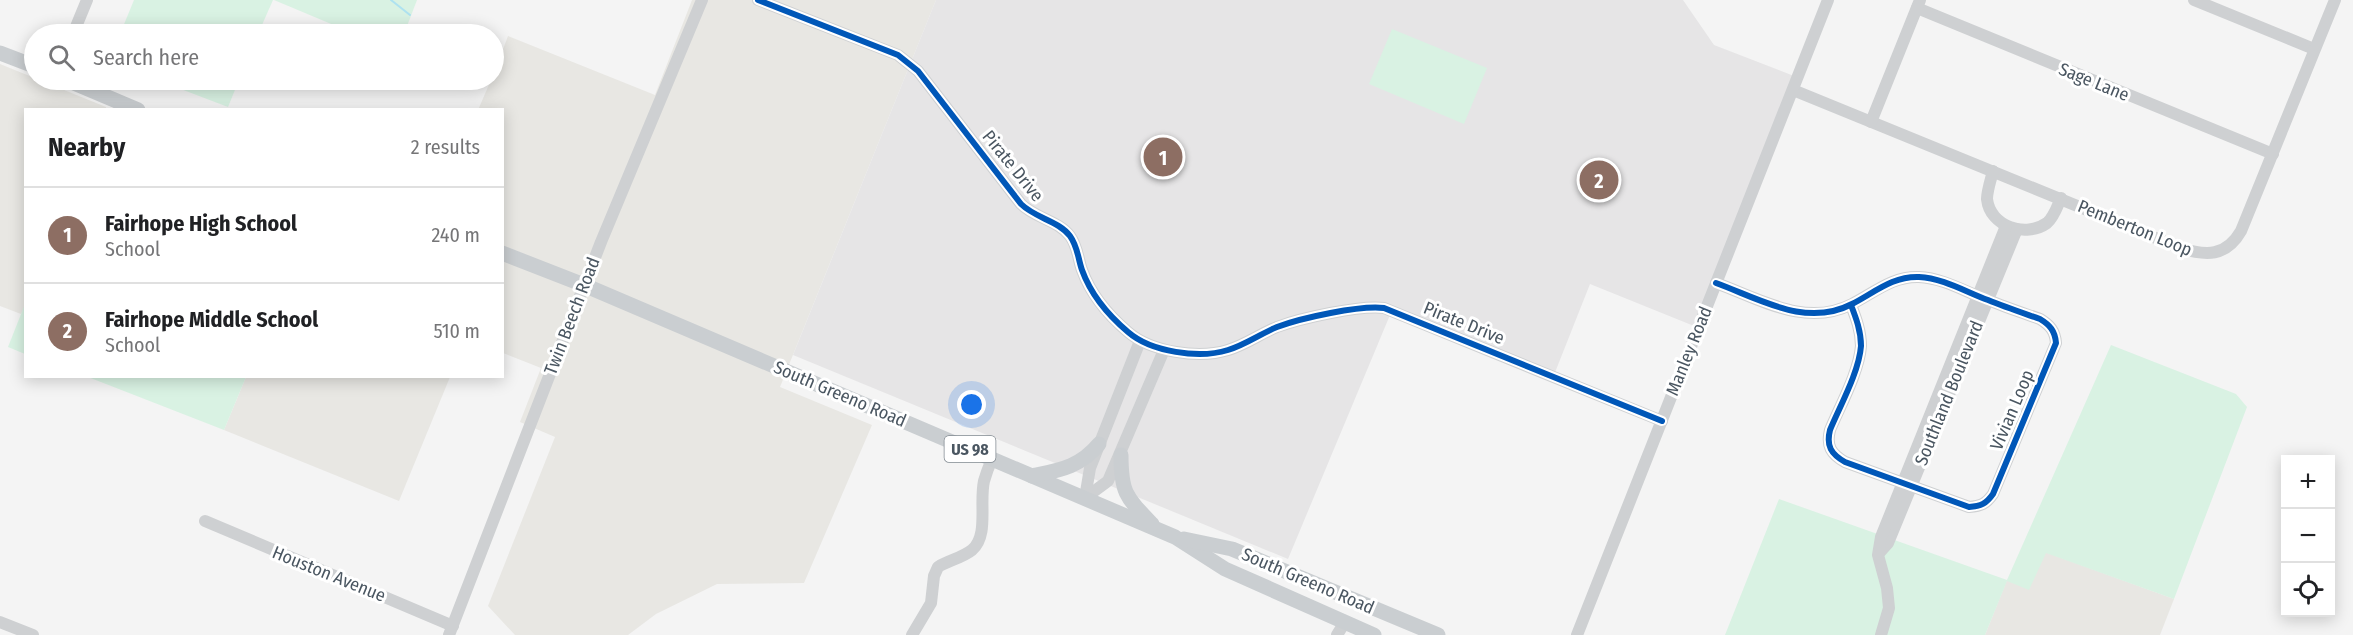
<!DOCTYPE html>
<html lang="en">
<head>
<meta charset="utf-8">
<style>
	body { margin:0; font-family:"Fira Sans Condensed",sans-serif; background:#f6f6f6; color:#202124 }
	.controls { position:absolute; right:18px; bottom:18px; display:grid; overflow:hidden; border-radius:0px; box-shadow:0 3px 15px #0003 }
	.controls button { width:54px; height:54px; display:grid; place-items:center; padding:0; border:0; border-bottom:2px solid #e0e0e0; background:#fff; color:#202124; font:30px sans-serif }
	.you { position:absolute; left:972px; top:405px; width:21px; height:21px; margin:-15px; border:4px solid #fff; border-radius:50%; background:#1a73e8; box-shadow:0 0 0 9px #1a73e833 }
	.badge { display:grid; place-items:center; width:39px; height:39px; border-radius:50%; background:#111827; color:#fff; font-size:20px; font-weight:700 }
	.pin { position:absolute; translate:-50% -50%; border:3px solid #fff; box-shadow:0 2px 6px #0006 }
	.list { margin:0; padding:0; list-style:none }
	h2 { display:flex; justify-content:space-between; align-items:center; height:78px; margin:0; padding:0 24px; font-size:26px }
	h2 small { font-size:20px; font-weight:400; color:#757577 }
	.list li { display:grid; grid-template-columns:39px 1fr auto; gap:18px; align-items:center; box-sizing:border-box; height:96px; padding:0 24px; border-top:2px solid #e0e0e0 }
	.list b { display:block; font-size:22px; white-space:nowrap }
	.list p { margin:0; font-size:20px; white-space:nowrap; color:#757577 }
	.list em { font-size:20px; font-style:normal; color:#757577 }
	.icon { flex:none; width:33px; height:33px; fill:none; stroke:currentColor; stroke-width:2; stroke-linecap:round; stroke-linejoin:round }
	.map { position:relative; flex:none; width:2353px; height:635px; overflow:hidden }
	.search { position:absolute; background:#fff; box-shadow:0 3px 15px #0003; left:24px; top:24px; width:480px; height:66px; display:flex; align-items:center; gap:15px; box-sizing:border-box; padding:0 21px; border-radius:33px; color:#757577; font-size:22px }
	.panel { position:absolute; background:#fff; box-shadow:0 3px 15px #0003; left:24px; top:108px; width:480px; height:270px; border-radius:0px }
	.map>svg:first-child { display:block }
</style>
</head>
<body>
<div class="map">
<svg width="2353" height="635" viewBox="0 0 2353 635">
	<rect width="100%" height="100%" fill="#f4f4f4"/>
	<g fill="#e8e7e3">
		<polygon points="692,0 936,0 780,387 872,425 804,583 717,584 656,614 628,635 515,635 488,606 555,437 520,422 541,368 503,353 502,110 478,110 491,80 494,80 494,73 508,36 655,95"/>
		<polygon points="0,64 106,107 106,110 26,110 26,304 21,314 0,306"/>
		<polygon points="246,377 450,377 399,501 224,430"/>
		<polygon points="2045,552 2174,599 2160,635 1985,635 2007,580"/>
	</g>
	<polygon fill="#e6e5e6" points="936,0 1683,0 1714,45 1794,76 1694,326 1590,284 1552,380 1390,315 1288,559 793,355"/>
	<g fill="#d9f2e3">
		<polygon points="134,0 273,0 258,34 120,34"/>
		<polygon points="274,0 417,0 404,34 355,34"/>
		<polygon points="1392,29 1487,68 1464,124 1369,84"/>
		<polygon points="157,80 239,80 228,107"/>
		<polygon points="25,304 25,354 8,347"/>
		<polygon points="2111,345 2236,394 2247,407 2174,599 2046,553 2029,590 2007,581 1985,635 1725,635 1779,499 2007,580"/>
		<polygon points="88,377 246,377 224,430"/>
	</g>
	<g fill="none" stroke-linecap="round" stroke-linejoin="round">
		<polyline stroke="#aee2f0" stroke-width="2" points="391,0 410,15"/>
		<g stroke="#ced0d2" stroke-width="12">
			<path d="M758,0L898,55L918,71L1021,204C1035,218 1059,221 1070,236C1078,247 1078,259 1082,270C1091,295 1108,315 1128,332C1151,352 1199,359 1228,350C1245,345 1260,334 1277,327C1301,318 1360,305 1384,308L1662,421"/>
			<polyline points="2194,0 2314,49"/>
			<polyline points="1917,8 2273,154"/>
			<polyline points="73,34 87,0"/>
			<path d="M1793,90L2180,248C2206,256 2226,257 2241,231L2335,0"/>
			<polyline points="1871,122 1920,0"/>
			<path d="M1993,171C1991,179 1987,191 1987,199C1990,227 2026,238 2047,223C2054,217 2057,207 2061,198"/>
			<path d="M1716,283C1760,299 1806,328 1852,304C1874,293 1892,276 1919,277C1943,278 1966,292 1988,300C2005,307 2023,313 2040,319C2050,325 2055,331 2056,343L1993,494C1986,504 1981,506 1969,507L1845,462C1831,454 1826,446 1830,430C1840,406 1859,372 1861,346C1861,331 1856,318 1851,305"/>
			<polyline points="1085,498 1108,481 1164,350"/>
			<polyline points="1085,498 1090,468 1140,341"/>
			<polyline points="205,521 453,626"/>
			<polyline points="1880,552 1888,543 2017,229"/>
			<polyline points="0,622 33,635"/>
			<polyline points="449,635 601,242 702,0"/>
			<path d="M912,635L931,603L934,576L938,567C949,560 962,558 972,550C989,536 979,503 984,481C986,474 989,466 992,459"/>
			<polyline points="1337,635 1345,622"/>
			<polyline points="1577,635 1828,0"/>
			<polyline points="1881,635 1889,608 1887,588 1878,555 1881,537 2006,226"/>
		</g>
		<g stroke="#caced1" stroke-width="15">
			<polyline points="0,53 34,66"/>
			<polyline points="67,80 138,110"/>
			<polyline points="502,253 584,285 1175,537 1225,569 1374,635"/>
			<path d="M1121,455C1121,493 1126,497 1152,524"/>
			<path d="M1032,476C1060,470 1080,467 1099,444"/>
			<polyline points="1184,539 1232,549 1438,635"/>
		</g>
		<g stroke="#fff" stroke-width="10">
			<g id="cycleway">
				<path d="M758,0L898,55L918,71L1021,204C1035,218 1059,221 1070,236C1078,247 1078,259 1082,270C1091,295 1108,315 1128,332C1151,352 1199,359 1228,350C1245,345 1260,334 1277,327C1301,318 1360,305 1384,308L1662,421"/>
				<path d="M1716,283C1760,299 1806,328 1852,304C1874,293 1892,276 1919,277C1943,278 1966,292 1988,300C2005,307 2023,313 2040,319C2050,325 2055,331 2056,343L1993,494C1986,504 1981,506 1969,507L1845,462C1831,454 1826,446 1830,430C1840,406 1859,372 1861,346C1861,331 1856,318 1851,305"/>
			</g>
		</g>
		<use href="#cycleway" stroke="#0057b8" stroke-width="6"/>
	</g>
	<g text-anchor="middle" stroke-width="6" stroke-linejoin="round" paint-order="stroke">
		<rect fill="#fff" stroke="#808990" stroke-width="1.5" x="944.5" y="436" width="51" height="26" rx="4.5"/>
		<g font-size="16" font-weight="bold" fill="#4a5661">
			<text x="970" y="455">US 98</text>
		</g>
		<g font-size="18" fill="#4a5661" stroke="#fff">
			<text transform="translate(2094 82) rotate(22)" y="6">Sage Lane</text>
			<text transform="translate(1013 166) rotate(51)" y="6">Pirate Drive</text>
			<text transform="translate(2135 228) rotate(22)" y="6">Pemberton Loop</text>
			<text transform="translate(572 316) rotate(-69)" y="6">Twin Beech Road</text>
			<text transform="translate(1464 323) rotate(22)" y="6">Pirate Drive</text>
			<text transform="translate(1689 351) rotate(-68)" y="6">Manley Road</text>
			<text transform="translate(1949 393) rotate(-68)" y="6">Southland Boulevard</text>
			<text transform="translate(840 394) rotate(23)" y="6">South Greeno Road</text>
			<text transform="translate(2012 410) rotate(-67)" y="6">Vivian Loop</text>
			<text transform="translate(329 574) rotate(22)" y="6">Houston Avenue</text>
			<text transform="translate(1308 581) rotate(23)" y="6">South Greeno Road</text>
		</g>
	</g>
</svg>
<div class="controls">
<button>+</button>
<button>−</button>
<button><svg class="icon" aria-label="locate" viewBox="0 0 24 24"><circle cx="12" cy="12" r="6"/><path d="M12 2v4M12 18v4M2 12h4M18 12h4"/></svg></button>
</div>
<div class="you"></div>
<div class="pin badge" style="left:1163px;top:157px;background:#8d6e63">1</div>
<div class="pin badge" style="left:1599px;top:180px;background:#8d6e63">2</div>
<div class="search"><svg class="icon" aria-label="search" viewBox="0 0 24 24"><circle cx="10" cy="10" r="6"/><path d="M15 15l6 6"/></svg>Search here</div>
<section class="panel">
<h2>Nearby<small>2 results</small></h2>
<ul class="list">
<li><span class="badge" style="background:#8d6e63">1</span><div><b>Fairhope High School</b><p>School</p></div><em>240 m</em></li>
<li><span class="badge" style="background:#8d6e63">2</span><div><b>Fairhope Middle School</b><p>School</p></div><em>510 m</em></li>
</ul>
</section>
</div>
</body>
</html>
